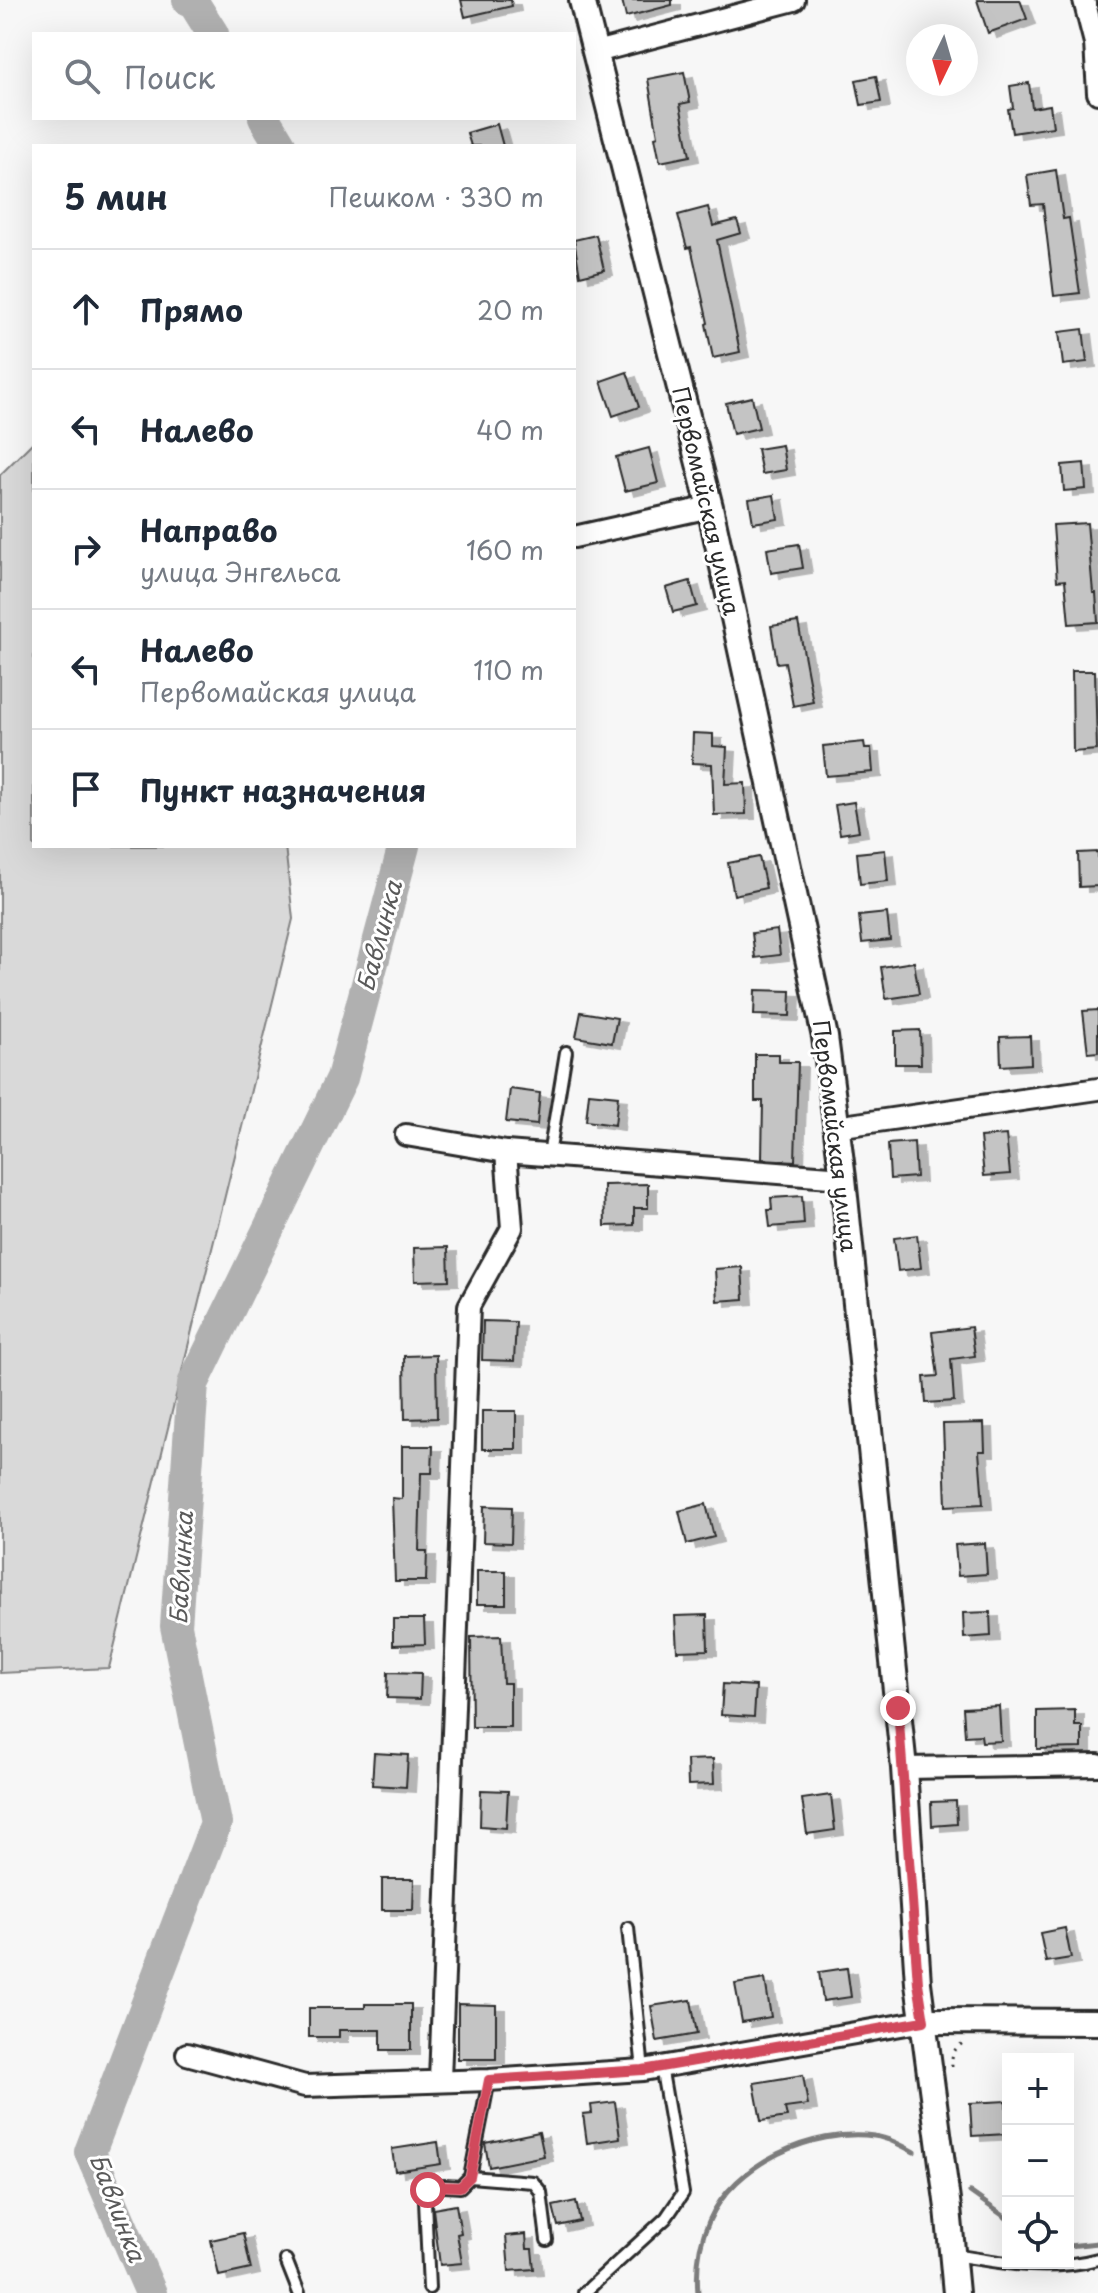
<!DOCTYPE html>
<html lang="ru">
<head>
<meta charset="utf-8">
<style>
	body { margin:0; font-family:"Playpen Sans",sans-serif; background:#f6f6f7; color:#1f2937 }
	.controls { position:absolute; right:24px; bottom:24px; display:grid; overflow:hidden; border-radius:0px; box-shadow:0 8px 32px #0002 }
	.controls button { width:72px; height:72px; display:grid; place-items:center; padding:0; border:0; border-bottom:2px solid #e0e1e3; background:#fff; color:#1f2937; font:40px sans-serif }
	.compass { position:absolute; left:906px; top:24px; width:72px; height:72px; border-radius:50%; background:#fff; box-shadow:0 8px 32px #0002; rotate:185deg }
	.stop { position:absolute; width:24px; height:24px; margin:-18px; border:6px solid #d1495b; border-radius:50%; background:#fff }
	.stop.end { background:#d1495b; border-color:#fff; box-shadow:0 2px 8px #0008 }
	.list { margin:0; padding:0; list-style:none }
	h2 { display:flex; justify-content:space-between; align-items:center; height:104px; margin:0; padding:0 32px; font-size:34px }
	h2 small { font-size:26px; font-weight:400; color:#747a83 }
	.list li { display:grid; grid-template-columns:52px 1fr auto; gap:24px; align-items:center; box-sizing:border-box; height:120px; padding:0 32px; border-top:2px solid #e0e1e3 }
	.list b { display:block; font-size:30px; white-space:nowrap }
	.list p { margin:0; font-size:26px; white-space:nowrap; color:#747a83 }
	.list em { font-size:26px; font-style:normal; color:#747a83 }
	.icon { flex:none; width:44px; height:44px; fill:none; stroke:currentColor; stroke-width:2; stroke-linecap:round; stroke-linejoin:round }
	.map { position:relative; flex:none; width:1098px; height:2293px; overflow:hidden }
	.search { position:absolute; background:#fff; box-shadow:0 8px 32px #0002; left:32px; top:32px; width:544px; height:88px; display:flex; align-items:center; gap:20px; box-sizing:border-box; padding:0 28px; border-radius:0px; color:#747a83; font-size:30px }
	.panel { position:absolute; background:#fff; box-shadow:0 8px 32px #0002; left:32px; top:144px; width:544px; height:704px; border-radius:0px }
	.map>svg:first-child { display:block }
</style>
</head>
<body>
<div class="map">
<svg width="1098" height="2293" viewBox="0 0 1098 2293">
	<defs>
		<filter id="shadow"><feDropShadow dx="9" dy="5" stdDeviation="0" flood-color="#0004"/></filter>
	</defs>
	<rect width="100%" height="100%" fill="#f7f7f7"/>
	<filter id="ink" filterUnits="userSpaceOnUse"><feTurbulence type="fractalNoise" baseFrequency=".0125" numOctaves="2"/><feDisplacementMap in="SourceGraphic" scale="16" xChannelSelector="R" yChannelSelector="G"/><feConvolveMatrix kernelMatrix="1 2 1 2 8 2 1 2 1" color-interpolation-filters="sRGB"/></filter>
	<g filter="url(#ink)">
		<polygon fill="#d9d9d9" stroke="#828282" stroke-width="2" points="34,441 34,846 285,846 293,919 109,1668 0,1673 0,475"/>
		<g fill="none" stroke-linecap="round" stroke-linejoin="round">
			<g stroke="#7b7b7b" stroke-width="5">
				<polyline points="193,2 201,0"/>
				<polyline points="970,2192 1008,2219"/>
				<polyline points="1068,2246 1098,2243"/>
				<path d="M698,2293C696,2269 699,2243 709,2221C734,2163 813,2128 874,2136C888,2138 901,2145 914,2152"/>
			</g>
			<g stroke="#b0b0b0" stroke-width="32">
				<polyline points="188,0 193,2 213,34"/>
				<polyline points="264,118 281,146"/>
				<polyline points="151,2293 90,2152 216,1823 176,1626 193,1384 342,1078 404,846"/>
			</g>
		</g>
		<g fill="#c4c4c4" stroke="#2b2b2b" stroke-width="2" filter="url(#shadow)">
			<polygon points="461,0 511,0 512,6 465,17"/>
			<polygon points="622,0 672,0 672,5 626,17"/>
			<polygon points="977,0 1020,0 1027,19 988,33"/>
			<polygon points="684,72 690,102 680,104 690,156 660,162 655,137 658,136 648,79"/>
			<polygon points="876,76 881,102 861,105 856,80"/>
			<polygon points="1029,83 1032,108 1050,105 1053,127 1012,133 1008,109 1013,108 1010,86"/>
			<polygon points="497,124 503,146 471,146 467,133"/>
			<polygon points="1056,170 1063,219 1069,218 1080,293 1054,296 1043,204 1031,205 1027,175"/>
			<polygon points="708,207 713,226 737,220 741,233 717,240 740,352 713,358 706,324 708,323 691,247 687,248 678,215"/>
			<polygon points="596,235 604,270 580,276 574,240"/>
			<polygon points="1083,329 1087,362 1063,365 1059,332"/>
			<polygon points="627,372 639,407 613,416 601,381"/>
			<polygon points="752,397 759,428 733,434 726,403"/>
			<polygon points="782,445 786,470 762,474 757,449"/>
			<polygon points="649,448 658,483 625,491 616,457"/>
			<polygon points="1084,463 1086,489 1064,491 1062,465"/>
			<polygon points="774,495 778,519 753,523 749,499"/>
			<polygon points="1087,523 1093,593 1096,593 1098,622 1069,624 1065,580 1057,581 1053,525"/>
			<polygon points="799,544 803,568 771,573 767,549"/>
			<polygon points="690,581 697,606 673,612 666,588"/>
			<polygon points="798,622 813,702 793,706 785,662 777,663 771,626"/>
			<polygon points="1072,671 1095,671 1097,750 1073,752"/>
			<polygon points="693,733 713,734 713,746 727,747 725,784 745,783 746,814 714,815 712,764 692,763"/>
			<polygon points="864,742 865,748 871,748 873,772 826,776 823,746"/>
			<polygon points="854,802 859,831 840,834 835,805"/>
			<polygon points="885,850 888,881 860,884 857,853"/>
			<polygon points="1098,852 1098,886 1079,887 1078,853"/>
			<polygon points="759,857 766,888 734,895 728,863"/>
			<polygon points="887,913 890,940 862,943 859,916"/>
			<polygon points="777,930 780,955 755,958 752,933"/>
			<polygon points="914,962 919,994 886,999 881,967"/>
			<polygon points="755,990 791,991 790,1016 754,1015"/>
			<polygon points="1098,1010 1098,1052 1088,1053 1083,1011"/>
			<polygon points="581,1012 617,1018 612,1043 576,1037"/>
			<polygon points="920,1030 921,1064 895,1064 895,1031"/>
			<polygon points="1030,1036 1031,1064 1001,1066 1000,1037"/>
			<polygon points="755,1054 779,1054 779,1062 798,1062 795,1161 762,1159 763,1101 755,1101"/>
			<polygon points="510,1089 540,1093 537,1125 506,1122"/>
			<polygon points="589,1093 618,1096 615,1125 586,1121"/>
			<polygon points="1006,1135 1010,1174 984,1176 980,1137"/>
			<polygon points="914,1142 916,1177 890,1179 888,1144"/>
			<polygon points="648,1184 648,1208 634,1208 634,1225 605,1226 604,1185"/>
			<polygon points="802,1196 804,1224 770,1227 768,1210 772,1210 771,1198"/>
			<polygon points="917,1235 921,1268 898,1271 894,1238"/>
			<polygon points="448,1247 449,1280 415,1281 414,1248"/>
			<polygon points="742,1267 744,1299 717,1301 715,1269"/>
			<polygon points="483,1321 516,1322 514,1361 482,1360"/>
			<polygon points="971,1327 975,1356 951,1359 954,1401 926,1403 924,1377 938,1376 932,1332"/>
			<polygon points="436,1355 437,1418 405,1419 404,1356"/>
			<rect x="482" y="1411" width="34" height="38"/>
			<polygon points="984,1423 985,1451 979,1451 983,1504 946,1506 943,1424"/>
			<polygon points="402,1446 433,1446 432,1473 421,1473 419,1551 427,1551 426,1581 395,1581 392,1498 402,1499"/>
			<polygon points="706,1504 714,1537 687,1544 679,1511"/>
			<polygon points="484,1506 512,1507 511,1543 483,1542"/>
			<polygon points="985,1543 987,1574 958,1576 955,1545"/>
			<rect x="477" y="1571" width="29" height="33"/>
			<polygon points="990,1612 991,1636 964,1638 963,1613"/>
			<polygon points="707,1615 708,1650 677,1651 675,1616"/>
			<polygon points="393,1619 424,1619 425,1644 393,1645"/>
			<polygon points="501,1636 503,1683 510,1683 510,1727 472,1727 471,1637"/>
			<polygon points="388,1672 421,1673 420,1699 387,1698"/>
			<polygon points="723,1684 756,1686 754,1717 721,1715"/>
			<polygon points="999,1706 1001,1741 982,1742 981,1735 965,1736 963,1708"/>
			<polygon points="1075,1710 1075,1726 1082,1726 1082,1748 1037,1749 1037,1711"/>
			<polygon points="374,1753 408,1755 406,1787 372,1785"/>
			<polygon points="713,1759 714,1784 688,1785 687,1760"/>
			<polygon points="481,1790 508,1791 506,1828 480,1826"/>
			<polygon points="831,1795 835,1830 807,1834 802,1799"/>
			<polygon points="956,1801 957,1824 932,1826 931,1802"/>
			<polygon points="382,1879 414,1879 413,1910 382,1910"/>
			<polygon points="1065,1928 1071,1958 1046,1962 1040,1933"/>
			<polygon points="847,1968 851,1997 823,2001 819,1972"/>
			<polygon points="765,1979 771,2017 742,2022 735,1984"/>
			<polygon points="691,2000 697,2034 657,2041 651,2006"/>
			<polygon points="365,2004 411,2004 411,2050 381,2050 381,2030 339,2030 339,2037 309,2037 309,2008 365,2008"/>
			<polygon points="458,2004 496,2005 496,2059 458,2059"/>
			<polygon points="803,2075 808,2105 785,2108 787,2117 761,2121 754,2083"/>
			<polygon points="1006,2101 1007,2134 972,2136 970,2103"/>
			<polygon points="615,2102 620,2138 587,2143 583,2114 592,2113 591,2105"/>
			<polygon points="539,2132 544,2156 489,2167 485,2143"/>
			<polygon points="438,2142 441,2164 395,2171 392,2149"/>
			<polygon points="576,2201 580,2221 558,2226 553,2206"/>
			<polygon points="456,2205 461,2233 457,2234 462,2263 440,2265 433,2209"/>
			<polygon points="243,2233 251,2269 219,2276 211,2240"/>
			<polygon points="526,2234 527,2249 532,2249 534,2269 509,2271 506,2236"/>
		</g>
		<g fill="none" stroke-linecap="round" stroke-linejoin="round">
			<g stroke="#2b2b2b" stroke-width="16">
				<g id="service">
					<polyline points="549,1155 566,1052"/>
					<polyline points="628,1928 643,2070"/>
					<polyline points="470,2177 533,2182 541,2192 547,2240"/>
					<path d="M954,2255C1002,2263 1050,2272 1098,2259"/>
					<polyline points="286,2260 299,2293"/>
					<path d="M429,2288L425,2201C431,2182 443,2186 460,2187L470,2177L489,2080"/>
					<polyline points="584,2293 666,2218 683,2193 661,2066"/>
				</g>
			</g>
			<g stroke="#2b2b2b" stroke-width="26">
				<g id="minor">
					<polyline points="1084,0 1095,43 1098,93"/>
					<polyline points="596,52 794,0"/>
					<polyline points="574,537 710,507"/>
					<polyline points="836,1127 1098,1089"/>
					<polyline points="406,1135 506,1152 843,1178"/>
					<polyline points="904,1768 1098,1765"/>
					<polyline points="187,2054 305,2086 489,2080 643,2070 924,2021"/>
					<polyline points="440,2080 469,1306 512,1228 506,1152"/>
				</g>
			</g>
			<g stroke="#2b2b2b" stroke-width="30">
				<g id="tertiary">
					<polyline points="582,0 710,507 825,1037 843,1178 904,1768 918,1983 948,2208 956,2293"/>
					<polyline points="924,2021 1098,2022"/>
				</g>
			</g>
			<path stroke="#2b2b2b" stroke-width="3" stroke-dasharray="2 6" stroke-linecap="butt" d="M952,2066C951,2054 954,2049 963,2043"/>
			<use href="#service" stroke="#fff" stroke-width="10"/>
			<use href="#minor" stroke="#fff" stroke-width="20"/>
			<use href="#tertiary" stroke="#fff" stroke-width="24"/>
		</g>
	</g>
	<g fill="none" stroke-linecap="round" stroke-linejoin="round" filter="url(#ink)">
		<polyline stroke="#d1495b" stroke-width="10" points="428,2190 435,2186 460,2187 470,2177 489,2080 643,2070 924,2021 918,1983 898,1708"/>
	</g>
	<g text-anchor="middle" stroke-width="6" stroke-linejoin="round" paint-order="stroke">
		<g font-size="22" fill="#2b2b2b" stroke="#fff">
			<text transform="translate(706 501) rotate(77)" y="8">Первомайская улица</text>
			<text transform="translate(835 1136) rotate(83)" y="8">Первомайская улица</text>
		</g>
		<g font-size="24" font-style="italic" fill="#5a5a5a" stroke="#fff">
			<text transform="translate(380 936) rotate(-75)" y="8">Бавлинка</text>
			<text transform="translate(182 1568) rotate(-87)" y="8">Бавлинка</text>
			<text transform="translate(117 2208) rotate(69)" y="8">Бавлинка</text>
		</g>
	</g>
</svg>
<div class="controls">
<button>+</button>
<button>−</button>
<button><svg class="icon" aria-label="locate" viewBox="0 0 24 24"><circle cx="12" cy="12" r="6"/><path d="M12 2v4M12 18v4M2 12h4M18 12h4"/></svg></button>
</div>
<svg class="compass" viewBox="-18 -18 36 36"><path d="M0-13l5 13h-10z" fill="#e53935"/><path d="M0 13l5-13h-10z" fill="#747a83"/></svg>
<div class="stop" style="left:428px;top:2190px"></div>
<div class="stop end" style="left:898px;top:1708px"></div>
<div class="search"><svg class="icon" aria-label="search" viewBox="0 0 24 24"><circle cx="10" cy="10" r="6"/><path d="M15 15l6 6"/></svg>Поиск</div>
<section class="panel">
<h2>5 мин<small>Пешком · 330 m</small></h2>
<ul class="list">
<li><svg class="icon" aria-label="ahead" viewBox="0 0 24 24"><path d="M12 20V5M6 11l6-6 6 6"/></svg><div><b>Прямо</b></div><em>20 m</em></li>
<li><svg class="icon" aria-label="left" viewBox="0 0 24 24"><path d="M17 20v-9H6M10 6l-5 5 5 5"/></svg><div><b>Налево</b></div><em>40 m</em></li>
<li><svg class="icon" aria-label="right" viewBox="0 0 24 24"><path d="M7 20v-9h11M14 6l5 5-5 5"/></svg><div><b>Направо</b><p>улица Энгельса</p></div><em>160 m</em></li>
<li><svg class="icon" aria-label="left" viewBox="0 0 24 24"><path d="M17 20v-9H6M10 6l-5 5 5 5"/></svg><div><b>Налево</b><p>Первомайская улица</p></div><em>110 m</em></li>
<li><svg class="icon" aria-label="arrive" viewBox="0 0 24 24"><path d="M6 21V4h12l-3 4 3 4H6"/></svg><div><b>Пункт назначения</b></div></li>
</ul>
</section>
</div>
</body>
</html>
